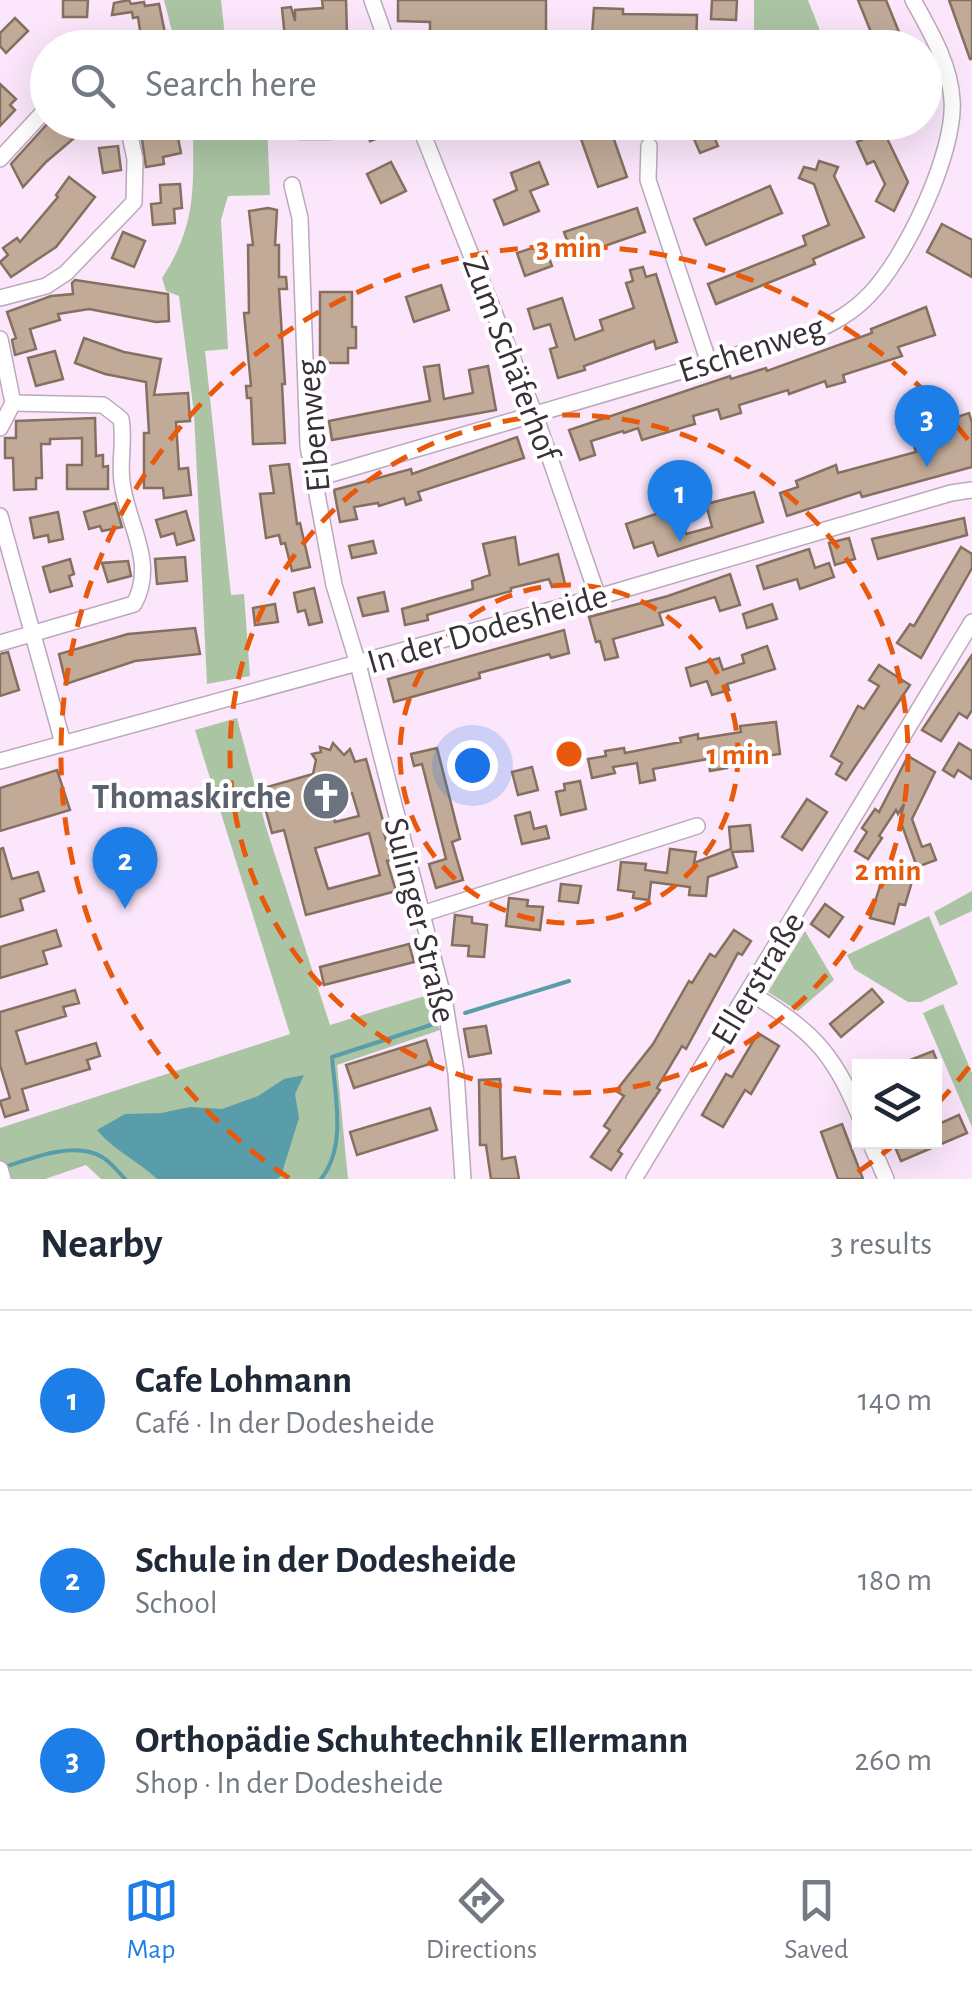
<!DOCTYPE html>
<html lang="en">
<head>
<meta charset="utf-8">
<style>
	body { margin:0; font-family:"Alegreya Sans",sans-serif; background:#f2f2f3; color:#1f2937 }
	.controls { position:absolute; right:30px; bottom:30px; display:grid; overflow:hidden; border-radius:0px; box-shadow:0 10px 40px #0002 }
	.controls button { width:90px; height:90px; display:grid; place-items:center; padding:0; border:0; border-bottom:2px solid #e0e1e3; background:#fff; color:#1f2937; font:50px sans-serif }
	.you { position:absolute; left:472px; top:765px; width:35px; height:35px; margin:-25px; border:8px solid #fff; border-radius:50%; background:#1a73e8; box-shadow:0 0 0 15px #1a73e833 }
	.badge { display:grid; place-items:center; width:65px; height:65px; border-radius:50%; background:#1e7ee7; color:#fff; font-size:32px; font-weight:700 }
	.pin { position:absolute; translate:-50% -82px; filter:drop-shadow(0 2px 5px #0008) }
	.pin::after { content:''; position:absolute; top:52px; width:35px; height:30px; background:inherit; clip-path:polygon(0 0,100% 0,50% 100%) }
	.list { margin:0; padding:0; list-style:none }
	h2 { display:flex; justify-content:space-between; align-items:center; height:130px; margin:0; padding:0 40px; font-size:42px }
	h2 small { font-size:32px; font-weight:400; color:#747a83 }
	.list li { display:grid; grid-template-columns:65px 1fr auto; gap:30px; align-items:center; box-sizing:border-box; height:180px; padding:0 40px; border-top:2px solid #e0e1e3 }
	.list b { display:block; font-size:38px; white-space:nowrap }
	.list p { margin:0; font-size:32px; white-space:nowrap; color:#747a83 }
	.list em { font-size:32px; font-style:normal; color:#747a83 }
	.icon { flex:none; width:55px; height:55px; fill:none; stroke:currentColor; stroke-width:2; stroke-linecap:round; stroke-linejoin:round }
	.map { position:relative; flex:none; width:972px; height:1179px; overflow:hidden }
	.search { position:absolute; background:#fff; box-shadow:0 10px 40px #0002; left:30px; right:30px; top:30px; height:110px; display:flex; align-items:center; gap:25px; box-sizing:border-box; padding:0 35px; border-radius:55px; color:#747a83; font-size:38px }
	.sheet { height:670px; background:#fff }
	nav { display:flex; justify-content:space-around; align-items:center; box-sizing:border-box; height:140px; border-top:2px solid #e0e1e3; background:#fff; font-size:28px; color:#747a83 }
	nav a { display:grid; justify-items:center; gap:5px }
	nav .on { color:#1e7ee7 }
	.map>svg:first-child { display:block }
</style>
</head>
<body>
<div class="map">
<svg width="972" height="1179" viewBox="0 0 972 1179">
	<rect width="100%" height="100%" fill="#fbe6fb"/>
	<g fill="#abc5a4">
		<polygon points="164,0 221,0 226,47 176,47"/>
		<polygon points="754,0 808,0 822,36 794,47 759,47 754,37"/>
		<path d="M193,123H267L270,195L228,196L221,220L228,349L205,351L231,595L244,594L250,676L207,684L194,413L179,296L166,291L162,278C198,223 193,185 193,123Z"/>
		<polygon points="237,718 265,824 330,1025 428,995 440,1030 337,1065 348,1179 101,1179 86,1165 45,1179 0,1179 0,1128 290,1034 195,730"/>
		<polygon points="972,891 972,911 940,926 934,912"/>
		<polygon points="929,916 958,984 921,1002 908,1002 854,969 847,955"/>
		<polygon points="805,931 834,980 798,1011 768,992"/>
		<polygon points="943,1004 972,1073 972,1127 923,1013"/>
	</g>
	<path fill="#599daa" d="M304,1075L295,1094L299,1118L281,1176L277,1179H157C138,1161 113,1150 97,1130L125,1114L161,1113L190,1107L222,1109L258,1096L284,1079Z"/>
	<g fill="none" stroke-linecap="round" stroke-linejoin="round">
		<g stroke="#599daa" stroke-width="4">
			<polyline points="465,1013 569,981"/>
			<path d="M2,1168C29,1159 75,1140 102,1157C111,1162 118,1172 125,1179"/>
			<path d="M321,1179C347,1147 335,1096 332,1057L437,1023"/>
		</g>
	</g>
	<g fill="#c1aa98" stroke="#857060" stroke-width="2.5" fill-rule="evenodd">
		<polygon points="63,0 88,0 87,17 63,17"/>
		<polygon points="129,0 131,4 144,2 145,6 159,4 165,33 149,37 140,30 138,17 133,18 132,12 112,15 114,3"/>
		<polygon points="322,0 346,0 347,34 296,38 297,48 286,48 282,8 291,7 295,21 295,10 323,8"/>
		<polygon points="398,0 546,0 546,41 510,40 510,35 464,34 464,38 451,37 451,33 430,32 430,22 398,21"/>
		<polygon points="712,0 737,0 736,20 711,19"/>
		<polygon points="858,0 886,0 901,37 877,47"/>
		<polygon points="949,0 972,0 972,59 970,59"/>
		<polygon points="594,8 623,9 623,14 697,15 696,48 680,48 680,39 592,35"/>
		<polygon points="15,18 28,31 6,53 0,46 0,33"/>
		<polygon points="0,84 16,99 10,105 15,110 0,126"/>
		<polygon points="49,122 93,122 46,162 23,187 11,164"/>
		<rect x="300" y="122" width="30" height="17"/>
		<polygon points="364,122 385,122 389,134 370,141"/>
		<polygon points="575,122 608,122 627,177 598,187"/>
		<polygon points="695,122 724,122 728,134 715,139 718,146 700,153 688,125"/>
		<polygon points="883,130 908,182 894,211 876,201 885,184 874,161 867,164 857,142"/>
		<polygon points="177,133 181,153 163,157 164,164 146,167 142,139"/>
		<polygon points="118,146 121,170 103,173 99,148"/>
		<polygon points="819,161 838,167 834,176 864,237 813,259 815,264 716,304 708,284 806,245 803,236 829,225 814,184 799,178 804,167 816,170"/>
		<polygon points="391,162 406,191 381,203 367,174"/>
		<polygon points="539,162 548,184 530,191 539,211 504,225 494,200 517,190 511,173"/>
		<polygon points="69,177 95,197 56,247 11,277 0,262 8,255 3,248 17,238 20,242 58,197 56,195"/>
		<polygon points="180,184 182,208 174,209 175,223 153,225 151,204 161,203 160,185"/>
		<polygon points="770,186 782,213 706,245 694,219"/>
		<polygon points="268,208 277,210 275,245 279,245 279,277 286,277 287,289 279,289 285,384 282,384 285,443 253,444 251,398 247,398 246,386 251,386 244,313 249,313 248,245 253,245 249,211"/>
		<polygon points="637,208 645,232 573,257 564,232"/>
		<polygon points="942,224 972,240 972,277 927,252"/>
		<polygon points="123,232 145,241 134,267 112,258"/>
		<polygon points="544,244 552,266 525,276 517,253"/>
		<polygon points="643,267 646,277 656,274 677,342 656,349 654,341 584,366 585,370 558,378 550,349 557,347 550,324 534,329 528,309 562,298 575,340 603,330 600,320 634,308 626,283 633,281 630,270"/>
		<polygon points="75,280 168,294 169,321 156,322 89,309 58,314 60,320 30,329 36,349 15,355 12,340 16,338 7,312 51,296 73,294 72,283"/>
		<polygon points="441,285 449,310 414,322 406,297"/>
		<polygon points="320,292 352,292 352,327 356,327 356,348 348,348 348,363 320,363"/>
		<polygon points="926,307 935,335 898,347 902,356 843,375 845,382 827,387 825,381 789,394 788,390 739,405 741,413 721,419 718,409 693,416 695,424 642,440 638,428 624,433 623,431 591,441 595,455 580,460 569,430 730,376 731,379 766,368 767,371 872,333 871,329"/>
		<polygon points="84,338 124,352 161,359 154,395 188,393 190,421 176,422 179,469 188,468 191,495 164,498 163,488 144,488 144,433 149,433 146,382 105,374 75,363"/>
		<polygon points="55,351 63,379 36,386 28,358"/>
		<polygon points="439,365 444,399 473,393 469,370 488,366 496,410 332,440 329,421 430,401 424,367"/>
		<polygon points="918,413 925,435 954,427 951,419 969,413 972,423 972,467 862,497 860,492 787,516 780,493 798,487 796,481 836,465 838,473 916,452 905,417"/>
		<polygon points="95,418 96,456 103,455 103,467 108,466 108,489 67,489 67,465 82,465 82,438 50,439 50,444 41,444 42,478 36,478 36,489 14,490 13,458 5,458 5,438 16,438 16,421"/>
		<polygon points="517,437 524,458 418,492 421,500 406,505 404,498 379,506 378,503 354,507 357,519 340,522 334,490 411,469 412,474"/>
		<polygon points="289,464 297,524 300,523 310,567 292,571 285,543 281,544 279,535 266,538 260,494 274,493 270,466"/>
		<polygon points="675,487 686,534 712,527 706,504 754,492 763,522 658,556 653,542 634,548 626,524 662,512 656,492"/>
		<polygon points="115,503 122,527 102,531 100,526 89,529 84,512"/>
		<polygon points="186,511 194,540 177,545 174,533 161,537 156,520"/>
		<polygon points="58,512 63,539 49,542 48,535 34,538 30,518"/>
		<polygon points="964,518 967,535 878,559 872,539"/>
		<polygon points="515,537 519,565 558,554 565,584 552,587 549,579 511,588 511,591 427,615 428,620 405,625 402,609 473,589 472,581 490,575 483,544"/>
		<polygon points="849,538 855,559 835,565 829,543"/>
		<polygon points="373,541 376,553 352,558 349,546"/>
		<polygon points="961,547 972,554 972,568 921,658 897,643 910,624 914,626"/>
		<polygon points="809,549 815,568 829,563 834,577 800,589 797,579 764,589 757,566"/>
		<polygon points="185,557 187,581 157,584 155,559"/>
		<polygon points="70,559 74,574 69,576 72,586 50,592 43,567"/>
		<polygon points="128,561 131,576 108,582 102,563"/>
		<polygon points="730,574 740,605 720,611 715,597 659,613 663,625 613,639 618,657 605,660 600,641 596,642 589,617 668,596"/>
		<polygon points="314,588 322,622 309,625 305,610 298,612 294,593"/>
		<polygon points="384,592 388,611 363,616 358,598"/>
		<polygon points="275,604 278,622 255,625 253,608"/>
		<polygon points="772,604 777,619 747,628 743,614"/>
		<polygon points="195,628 200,654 135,661 66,684 59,654 128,634"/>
		<polygon points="564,630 569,653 551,658 549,654 479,673 480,678 394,702 388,679"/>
		<polygon points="767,646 775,669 727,684 729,690 712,695 707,681 691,686 686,668 719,658 723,670 744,663 742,655"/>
		<polygon points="8,652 19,690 0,696 0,654"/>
		<polygon points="972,655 972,710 967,718 959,713 941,741 922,730"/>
		<polygon points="879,665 910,685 846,780 836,774 842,763 831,756 858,706 864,709 879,686 869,680"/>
		<polygon points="776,722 780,754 765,756 764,749 725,754 727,768 710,771 708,759 653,769 655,780 640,783 637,763 613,767 615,773 592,778 588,759 606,756 605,751 624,748 625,753 681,742 680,738 698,734 698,739 741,732 740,726"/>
		<path d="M333,743L344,755L350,749L355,762L366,759L385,828L383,829L391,860L387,861L396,891L306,915L284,830L272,833L260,789L313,774L316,760L312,754L321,752L320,747L330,750ZM352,793L359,816L335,822L329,799ZM369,833L380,875L328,889L315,848Z"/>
		<polygon points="959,743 972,751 972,779 958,770 954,777 943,770"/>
		<polygon points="437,748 460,839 452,842 463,880 436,888 429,864 446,859 422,764 414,766 411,754"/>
		<polygon points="908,756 935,772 912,819 922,847 930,844 936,860 917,867 900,820 904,804 898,814 896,810 879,836 882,838 868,859 855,851 867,832 862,828 875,809 879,812"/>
		<polygon points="532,767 538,790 518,795 512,772"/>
		<polygon points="57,770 70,810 0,831 0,788"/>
		<polygon points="580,781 586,809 561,815 556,792 565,790 564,784"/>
		<polygon points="807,799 827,812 802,850 782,837"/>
		<polygon points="530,812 534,829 546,826 549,838 522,844 515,816"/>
		<polygon points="750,825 753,851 732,852 737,867 708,877 706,896 689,895 690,887 651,882 649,900 633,898 634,892 618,890 621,862 646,864 645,870 667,873 670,849 696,852 694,863 731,849 729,827"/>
		<polygon points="3,848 12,879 38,872 44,891 20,899 23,910 0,917 0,849"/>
		<polygon points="885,870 913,878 905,905 899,904 894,924 870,918"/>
		<polygon points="561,884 581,886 578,903 559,901"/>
		<polygon points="509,898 528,900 527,906 543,907 540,930 506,926"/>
		<polygon points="825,904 843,917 829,937 811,924"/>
		<polygon points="455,915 472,917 472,923 487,925 484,957 468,956 469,946 452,945"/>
		<polygon points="56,930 61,946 43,951 47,964 0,978 0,947"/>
		<polygon points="734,930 751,941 742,955 738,953 686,1049 682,1046 657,1088 660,1090 618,1151 622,1154 611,1170 591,1157 610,1130 604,1126 624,1096 616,1091 653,1044 689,981 692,983 710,954 715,957"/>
		<polygon points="409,944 414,962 324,985 320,967"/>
		<polygon points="872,989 883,1002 841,1037 830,1024"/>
		<polygon points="75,990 79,1003 63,1007 66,1016 16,1031 26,1064 96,1043 100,1056 87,1060 90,1069 22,1089 28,1110 5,1117 0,1101 10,1098 0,1065 0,1012"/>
		<polygon points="486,1026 491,1053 469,1057 464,1029"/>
		<polygon points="758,1033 779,1046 751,1094 745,1090 723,1127 702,1115 726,1074 732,1077"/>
		<polygon points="426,1040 433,1063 354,1088 346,1065"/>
		<polygon points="933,1051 939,1066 895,1066"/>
		<polygon points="500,1079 502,1159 515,1157 519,1179 491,1179 486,1145 480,1145 479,1080"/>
		<polygon points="430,1108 437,1130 357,1155 350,1132"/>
		<polygon points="959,1115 967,1133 901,1161 893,1142 934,1142 934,1126"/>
		<polygon points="842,1124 863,1179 838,1179 821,1132"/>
	</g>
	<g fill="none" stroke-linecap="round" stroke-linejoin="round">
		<g stroke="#bca8bd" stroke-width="18">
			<g id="minor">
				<polyline points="372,0 389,48"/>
				<polyline points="418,122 535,415 598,597"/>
				<polyline points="649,146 648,180 709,363"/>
				<polyline points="0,159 48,107"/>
				<polyline points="292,185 300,218 308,446 334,585 358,664 445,1004 456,1073 463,1179"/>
				<polyline points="0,298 46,286 66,273 134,202 135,159 127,122"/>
				<polyline points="0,339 13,403 0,428"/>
				<path d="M314,479L811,333C833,323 852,313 869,295C905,259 956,152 952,100C950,64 930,31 913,0"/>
				<polyline points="0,516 63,743"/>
				<path d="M0,643L134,604C157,562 127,525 122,482C119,461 125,440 121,419L103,405L13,403"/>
				<polyline points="0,761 598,597 951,493 972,490"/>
				<polyline points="422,914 697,826"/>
				<path d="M749,992C811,1031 831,1048 860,1117"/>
				<polyline points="870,1142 886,1179"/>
				<polyline points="0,1169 3,1179"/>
				<polyline points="634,1179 972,622"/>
			</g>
		</g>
		<use href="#minor" stroke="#fff" stroke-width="15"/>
	</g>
	<g fill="none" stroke="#e8590c" stroke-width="5" stroke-dasharray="18 12">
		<circle cx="569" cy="754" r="169"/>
		<circle cx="569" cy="754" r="339"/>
		<path d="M969 1067A508 508 0 0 1 937 1104M896 1143A508 508 0 0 1 849 1178M289 1178A508 508 0 1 1 969 441"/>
	</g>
	<defs>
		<g id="church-disc" transform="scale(2.5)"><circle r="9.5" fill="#6b7280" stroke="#fff"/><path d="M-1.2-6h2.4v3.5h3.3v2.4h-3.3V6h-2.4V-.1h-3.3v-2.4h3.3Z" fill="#fff"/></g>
	</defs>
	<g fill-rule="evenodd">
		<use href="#church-disc" x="326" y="796"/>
	</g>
	<g text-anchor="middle" stroke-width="8" stroke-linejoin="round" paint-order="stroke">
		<g font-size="35" fill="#383038" stroke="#fff">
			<text transform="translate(751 348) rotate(-18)" y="12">Eschenweg</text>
			<text transform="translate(512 358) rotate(69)" y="12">Zum Schäferhof</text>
			<text transform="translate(312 426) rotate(-95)" y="12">Eibenweg</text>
			<text transform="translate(487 628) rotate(-16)" y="12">In der Dodesheide</text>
			<text transform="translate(421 920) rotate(76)" y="12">Sulinger Straße</text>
			<text transform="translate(757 978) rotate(-59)" y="12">Ellerstraße</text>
		</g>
		<g font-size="35" font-weight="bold" fill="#5b616d" stroke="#fff" text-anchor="end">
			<text x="291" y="808">Thomaskirche</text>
		</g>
	</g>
	<circle cx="569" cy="754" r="15" fill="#e8590c" stroke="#fff" stroke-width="5"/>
	<g font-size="30" text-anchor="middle" font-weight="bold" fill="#e8590c" stroke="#fff" stroke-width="8" stroke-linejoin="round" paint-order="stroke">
		<text x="569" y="257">3 min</text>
		<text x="738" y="764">1 min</text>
		<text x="888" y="880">2 min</text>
	</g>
</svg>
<div class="controls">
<button><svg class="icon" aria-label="layers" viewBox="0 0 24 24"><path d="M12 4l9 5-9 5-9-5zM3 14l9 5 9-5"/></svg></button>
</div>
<div class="you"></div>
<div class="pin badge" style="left:680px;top:542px">1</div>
<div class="pin badge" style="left:125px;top:909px">2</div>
<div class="pin badge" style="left:927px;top:467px">3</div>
<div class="search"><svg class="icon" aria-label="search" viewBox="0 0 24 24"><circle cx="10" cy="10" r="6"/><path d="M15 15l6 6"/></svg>Search here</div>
</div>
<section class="sheet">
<h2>Nearby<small>3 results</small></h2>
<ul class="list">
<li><span class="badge">1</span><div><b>Cafe Lohmann</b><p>Café · In der Dodesheide</p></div><em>140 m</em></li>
<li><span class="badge">2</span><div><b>Schule in der Dodesheide</b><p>School</p></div><em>180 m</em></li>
<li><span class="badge">3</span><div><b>Orthopädie Schuhtechnik Ellermann</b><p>Shop · In der Dodesheide</p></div><em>260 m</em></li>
</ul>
</section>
<nav>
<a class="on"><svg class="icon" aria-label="map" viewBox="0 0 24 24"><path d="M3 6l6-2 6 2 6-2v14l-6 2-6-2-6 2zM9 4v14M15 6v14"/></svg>Map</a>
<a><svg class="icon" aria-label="directions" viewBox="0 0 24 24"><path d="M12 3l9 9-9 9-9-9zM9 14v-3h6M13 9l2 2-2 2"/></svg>Directions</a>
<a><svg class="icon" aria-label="saved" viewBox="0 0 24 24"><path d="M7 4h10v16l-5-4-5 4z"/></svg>Saved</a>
</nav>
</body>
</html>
